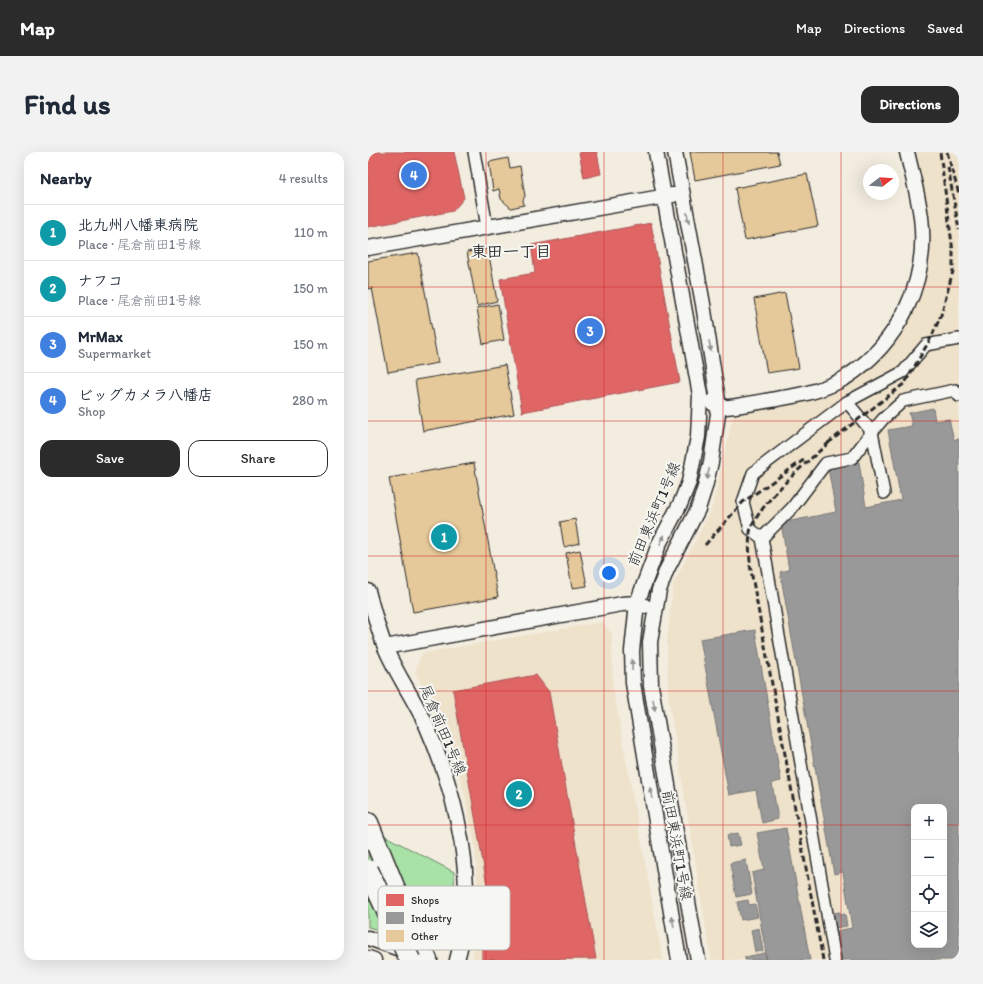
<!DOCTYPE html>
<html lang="en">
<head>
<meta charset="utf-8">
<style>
	body { margin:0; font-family:Itim,"Klee One",sans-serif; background:#f2f2f3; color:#1f2937 }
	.controls { position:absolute; right:12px; bottom:12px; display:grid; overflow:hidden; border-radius:8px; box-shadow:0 4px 16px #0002 }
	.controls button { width:36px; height:36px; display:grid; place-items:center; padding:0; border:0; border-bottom:1px solid #e0e1e3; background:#fff; color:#1f2937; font:20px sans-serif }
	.compass { position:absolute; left:495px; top:12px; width:36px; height:36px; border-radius:50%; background:#fff; box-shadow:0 4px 16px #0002; rotate:73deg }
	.you { position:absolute; left:241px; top:421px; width:14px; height:14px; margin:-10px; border:3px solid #fff; border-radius:50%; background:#1a73e8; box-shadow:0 0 0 6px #1a73e833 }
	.badge { display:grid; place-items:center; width:26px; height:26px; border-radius:50%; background:#2b2b2b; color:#fff; font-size:13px; font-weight:700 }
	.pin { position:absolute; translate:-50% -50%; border:2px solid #fff; box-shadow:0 1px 4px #0006 }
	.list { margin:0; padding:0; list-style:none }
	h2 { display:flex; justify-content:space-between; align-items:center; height:52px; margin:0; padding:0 16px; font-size:17px }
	h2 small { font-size:13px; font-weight:400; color:#747a83 }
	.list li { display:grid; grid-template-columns:26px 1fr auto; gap:12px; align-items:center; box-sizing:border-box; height:56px; padding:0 16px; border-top:1px solid #e0e1e3 }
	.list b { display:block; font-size:15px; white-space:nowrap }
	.list p { margin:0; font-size:13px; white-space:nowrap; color:#747a83 }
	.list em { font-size:13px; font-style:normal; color:#747a83 }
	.actions { display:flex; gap:8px; padding:12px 16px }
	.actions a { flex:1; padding:9px 0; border:1px solid #2b2b2b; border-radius:12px; text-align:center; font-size:14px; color:#2b2b2b }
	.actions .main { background:#2b2b2b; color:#fff }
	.icon { flex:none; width:22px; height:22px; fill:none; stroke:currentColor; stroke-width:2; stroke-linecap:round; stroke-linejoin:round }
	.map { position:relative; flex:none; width:591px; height:808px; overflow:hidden; border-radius:12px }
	header { display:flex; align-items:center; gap:24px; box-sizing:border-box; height:56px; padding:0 20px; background:#2b2b2b; color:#fff }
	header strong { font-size:19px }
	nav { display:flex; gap:22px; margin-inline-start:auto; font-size:14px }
	.intro { display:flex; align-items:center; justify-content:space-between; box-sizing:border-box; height:96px; padding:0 24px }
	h1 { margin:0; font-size:28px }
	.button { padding:10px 18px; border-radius:12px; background:#2b2b2b; color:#fff; font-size:14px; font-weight:700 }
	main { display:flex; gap:24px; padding:0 24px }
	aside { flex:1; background:#fff; border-radius:12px; box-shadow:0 4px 16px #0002 }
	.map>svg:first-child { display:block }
</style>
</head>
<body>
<header>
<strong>Map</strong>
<nav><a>Map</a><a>Directions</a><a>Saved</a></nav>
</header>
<div class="intro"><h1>Find us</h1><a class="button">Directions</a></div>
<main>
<aside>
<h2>Nearby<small>4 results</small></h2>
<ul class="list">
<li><span class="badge" style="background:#0f9aa8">1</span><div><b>北九州八幡東病院</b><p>Place · 尾倉前田1号線</p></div><em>110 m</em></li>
<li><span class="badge" style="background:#0f9aa8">2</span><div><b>ナフコ</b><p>Place · 尾倉前田1号線</p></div><em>150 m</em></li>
<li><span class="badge" style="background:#3f7fe0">3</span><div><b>MrMax</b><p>Supermarket</p></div><em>150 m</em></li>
<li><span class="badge" style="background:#3f7fe0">4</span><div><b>ビッグカメラ八幡店</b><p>Shop</p></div><em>280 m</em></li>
</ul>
<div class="actions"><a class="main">Save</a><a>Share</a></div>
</aside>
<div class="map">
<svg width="591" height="808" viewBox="0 0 591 808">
	<rect width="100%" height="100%" fill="#f3ede0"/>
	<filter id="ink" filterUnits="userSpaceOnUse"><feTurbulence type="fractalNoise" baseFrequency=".025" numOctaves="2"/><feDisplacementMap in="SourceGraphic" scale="8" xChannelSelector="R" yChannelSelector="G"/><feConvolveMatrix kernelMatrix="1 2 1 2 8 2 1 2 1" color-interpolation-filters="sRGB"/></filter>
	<g filter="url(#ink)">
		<g fill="#efe2cb" fill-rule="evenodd">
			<path d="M548,0H591V808H343L300,543L299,490L305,432L343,358L366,261L423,253L458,244L484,230L510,209L535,181L553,142L562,87ZM546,655H576V793H546Z"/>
			<polygon points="234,470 244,481 245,536 295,808 104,808 108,784 110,745 107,695 97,643 85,603 47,519 54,501"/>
		</g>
		<polygon fill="#a9e2a7" stroke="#6a8669" points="0,675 86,720 88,785 69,794 0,775"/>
		<g fill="#e06666" stroke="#aa5454">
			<polygon points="0,0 86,0 96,46 85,59 0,75"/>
			<polygon points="211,0 229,0 233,22 216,26"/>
			<polygon points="283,71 312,230 154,260 132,127 167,121 163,93"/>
			<polygon points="168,523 181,540 228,807 114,808 113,748 121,745 85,538"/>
		</g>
		<g fill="#999" stroke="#787878" fill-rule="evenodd">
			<path d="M565,256L567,269L581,267L586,288L591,287V808H471L467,779L484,776L475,720L466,722L412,420L421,418L413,371L468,360L460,316L491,310L498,355L533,348L520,278L544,274L541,261ZM546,655H576V793H546Z"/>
			<polygon points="387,478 413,629 404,631 410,667 394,671 388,638 361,643 332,487"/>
			<polygon points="418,676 442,808 399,808 384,721 396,718 389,681"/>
			<polygon points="370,681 373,693 361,695 359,683"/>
			<polygon points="378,708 384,742 368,745 362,711"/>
			<polygon points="380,748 381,753 387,752 390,765 373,768 369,750"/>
			<polygon points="472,760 472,763 477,762 479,774 466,776 463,761"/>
			<polygon points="391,776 395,799 387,800 383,778"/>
			<polygon points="397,801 398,808 377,808 377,805"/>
		</g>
		<g fill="#e6c99a" stroke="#2b2b2b">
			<polygon points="322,0 409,0 412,12 327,28"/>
			<polygon points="140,6 142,16 152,14 157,44 155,48 156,53 143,56 133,47 131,37 125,39 121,10"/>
			<polygon points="439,22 450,74 377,88 367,36"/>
			<polygon points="120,97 129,149 109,154 99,100"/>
			<polygon points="50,101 70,211 20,220 4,136 0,137 0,109"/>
			<polygon points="417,141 431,216 399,221 386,147"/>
			<polygon points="130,152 136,188 115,192 109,156"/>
			<polygon points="137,213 146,262 55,279 47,228"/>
			<polygon points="106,311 130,445 45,460 21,326"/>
			<polygon points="207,367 211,391 196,395 192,370"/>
			<polygon points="212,398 219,434 204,436 198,401"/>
		</g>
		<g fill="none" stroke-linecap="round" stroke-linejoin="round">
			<g stroke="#2b2b2b" stroke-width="14">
				<g id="minor">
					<polyline points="106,0 119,75"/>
					<polyline points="516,341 504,280 515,267 535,249 587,238 591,244"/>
					<polyline points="394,386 424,356 458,311 484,306 504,280 479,250"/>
					<polyline points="467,808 394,386 382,377 375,350 385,321 479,250 535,220 558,193 591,187"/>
				</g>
			</g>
			<g stroke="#2b2b2b" stroke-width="17">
				<g id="tertiary">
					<polyline points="288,0 332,243 330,285 321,330 313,350 291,392 269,451 264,499 265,531 311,808"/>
					<polyline points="307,0 335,152 351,255 343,310 337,335 330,357 299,417 291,438 282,490 283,534 330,808"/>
					<polyline points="0,96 305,43"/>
					<path d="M343,250C345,251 348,254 351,255C360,257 401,248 414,246C435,243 458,237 477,226C531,191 561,130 553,65C550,43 544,22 539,0"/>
					<path d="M0,439C5,458 10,477 17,495C28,522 47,548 59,575C89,644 111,734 89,808"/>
					<polyline points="17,495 254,452 269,451 277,454"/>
					<polyline points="0,786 43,801"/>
					<polyline points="0,806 6,808"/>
				</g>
			</g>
			<g stroke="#2b2b2b" stroke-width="23">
				<polyline id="motorway" points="0,671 34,754 59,808"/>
			</g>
			<use href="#minor" stroke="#f6f6f2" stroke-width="11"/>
			<use href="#tertiary" stroke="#f6f6f2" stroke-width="14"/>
			<use href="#motorway" stroke="#f6f6f2" stroke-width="20"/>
			<g stroke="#2b2b2b" stroke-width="3" stroke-dasharray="6 3" stroke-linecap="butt">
				<polyline points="579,0 591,42"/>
				<polyline points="580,15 591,78"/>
				<polyline points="460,291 537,231 564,184 573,163 585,119 585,100 572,0"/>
				<polyline points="337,393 375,350 437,307"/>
				<path d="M455,808L382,413C382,404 380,384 383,376C396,346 439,310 464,288"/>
			</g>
			<g stroke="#2b2b2b" stroke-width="23" stroke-linecap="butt">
				<polyline id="motorway-bridge" points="0,718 42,808"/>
			</g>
			<use href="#motorway-bridge" stroke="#f6f6f2" stroke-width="20"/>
		</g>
		<defs><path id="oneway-solid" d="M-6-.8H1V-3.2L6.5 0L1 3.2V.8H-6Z"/></defs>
		<g fill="#90908e">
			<use href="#oneway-solid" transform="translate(320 66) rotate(79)"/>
			<use href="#oneway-solid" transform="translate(342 194) rotate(80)"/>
			<use href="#oneway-solid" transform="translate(340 322) rotate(103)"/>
			<use href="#oneway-solid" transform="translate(294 388) rotate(-64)"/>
			<use href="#oneway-solid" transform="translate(264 513) rotate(-92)"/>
			<use href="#oneway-solid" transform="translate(286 553) rotate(80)"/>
			<use href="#oneway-solid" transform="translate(283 641) rotate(-100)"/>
			<use href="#oneway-solid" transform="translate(305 770) rotate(-100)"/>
		</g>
	</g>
	<path fill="none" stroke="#d62828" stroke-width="1" stroke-opacity="0.55" d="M118,0V808M236,0V808M355,0V808M473,0V808M0,135H591M0,269H591M0,404H591M0,539H591M0,673H546M576,673H591"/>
	<g text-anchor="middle" stroke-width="4" stroke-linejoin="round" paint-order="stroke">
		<g font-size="15" fill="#2b2b2b" stroke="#f6f6f2">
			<text transform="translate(286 362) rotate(-67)" y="5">前田東浜町1号線</text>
			<text transform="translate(75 578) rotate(67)" y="5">尾倉前田1号線</text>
			<text transform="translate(309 693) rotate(80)" y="5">前田東浜町1号線</text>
		</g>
		<g font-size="16" font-weight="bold" fill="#2b2b2b" stroke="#f6f6f2">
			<text x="143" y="105">東田一丁目</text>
		</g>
	</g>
	<rect x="10" y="734" width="132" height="64" rx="6" fill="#f6f6f2" stroke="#b9b9b6" stroke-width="1"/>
	<rect x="18" y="742" width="18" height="12" fill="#e06666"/>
	<rect x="18" y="760" width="18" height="12" fill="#999"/>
	<rect x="18" y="778" width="18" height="12" fill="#e6c99a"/>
	<g font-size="11" fill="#2b2b2b">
		<text x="43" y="752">Shops</text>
		<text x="43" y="770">Industry</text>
		<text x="43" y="788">Other</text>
	</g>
</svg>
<div class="controls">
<button>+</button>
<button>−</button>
<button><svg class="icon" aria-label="locate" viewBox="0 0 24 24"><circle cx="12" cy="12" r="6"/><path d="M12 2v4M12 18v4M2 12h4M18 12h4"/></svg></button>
<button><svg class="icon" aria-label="layers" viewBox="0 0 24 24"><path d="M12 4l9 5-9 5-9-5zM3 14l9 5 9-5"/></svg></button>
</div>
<svg class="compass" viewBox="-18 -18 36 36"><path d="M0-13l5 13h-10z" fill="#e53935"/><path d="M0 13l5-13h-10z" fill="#747a83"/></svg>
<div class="you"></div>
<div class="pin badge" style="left:76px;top:385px;background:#0f9aa8">1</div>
<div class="pin badge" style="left:151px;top:642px;background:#0f9aa8">2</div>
<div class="pin badge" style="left:222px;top:179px;background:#3f7fe0">3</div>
<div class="pin badge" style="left:46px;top:23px;background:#3f7fe0">4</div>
</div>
</main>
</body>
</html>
